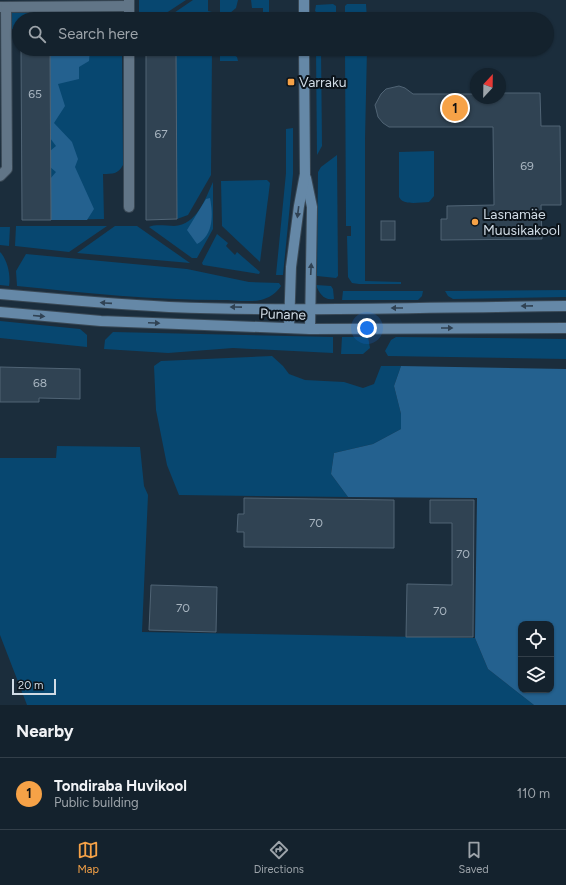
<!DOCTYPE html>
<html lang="en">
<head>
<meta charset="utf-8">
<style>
	body { margin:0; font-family:Figtree,sans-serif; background:#212f39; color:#f1f3f6 }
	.controls { position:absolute; right:12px; bottom:12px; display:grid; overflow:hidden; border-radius:8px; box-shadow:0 1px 3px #0004 }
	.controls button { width:36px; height:36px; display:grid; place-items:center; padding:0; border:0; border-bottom:1px solid #333f49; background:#14222d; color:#f1f3f6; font:20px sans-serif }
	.compass { position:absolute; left:470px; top:68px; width:36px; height:36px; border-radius:50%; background:#14222d; box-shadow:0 1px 3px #0004; rotate:22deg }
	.scale { position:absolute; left:12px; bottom:10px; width:44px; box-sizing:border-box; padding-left:4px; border:2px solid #d0dbe5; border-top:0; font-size:11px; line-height:14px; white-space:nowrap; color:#d0dbe5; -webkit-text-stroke:3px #0c141b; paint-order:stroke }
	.you { position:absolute; left:367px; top:328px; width:14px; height:14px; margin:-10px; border:3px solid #fff; border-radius:50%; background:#1a73e8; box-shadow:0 0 0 6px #1a73e833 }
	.badge { display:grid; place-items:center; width:26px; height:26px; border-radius:50%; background:#f6a247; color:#111; font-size:13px; font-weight:700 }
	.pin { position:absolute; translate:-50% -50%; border:2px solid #fff; box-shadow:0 1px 4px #0006 }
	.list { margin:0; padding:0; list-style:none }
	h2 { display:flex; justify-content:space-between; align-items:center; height:52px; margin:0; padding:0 16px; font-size:17px }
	h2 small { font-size:13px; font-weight:400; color:#9da4aa }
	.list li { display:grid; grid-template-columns:26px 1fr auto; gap:12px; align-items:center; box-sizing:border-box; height:72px; padding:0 16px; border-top:1px solid #333f49 }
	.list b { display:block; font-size:15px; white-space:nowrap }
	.list p { margin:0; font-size:13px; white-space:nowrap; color:#9da4aa }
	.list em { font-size:13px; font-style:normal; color:#9da4aa }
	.icon { flex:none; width:22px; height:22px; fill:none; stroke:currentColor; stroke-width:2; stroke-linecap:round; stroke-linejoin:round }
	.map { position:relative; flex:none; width:566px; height:705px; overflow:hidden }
	.search { position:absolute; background:#14222d; box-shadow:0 1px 3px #0004; left:12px; right:12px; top:12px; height:44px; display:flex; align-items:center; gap:10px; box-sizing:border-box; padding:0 14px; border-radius:22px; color:#9da4aa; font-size:15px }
	.sheet { height:124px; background:#14222d }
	nav { display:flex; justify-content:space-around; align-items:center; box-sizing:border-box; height:56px; border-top:1px solid #333f49; background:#14222d; font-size:11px; color:#9da4aa }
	nav a { display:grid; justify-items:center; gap:2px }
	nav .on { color:#f6a247 }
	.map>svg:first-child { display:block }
</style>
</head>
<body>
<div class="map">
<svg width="566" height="705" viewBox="0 0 566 705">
	<rect width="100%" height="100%" fill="#1b2d3c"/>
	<g fill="#074770">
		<polygon points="139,0 186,0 157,19 139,19"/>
		<polygon points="193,0 208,0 208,11 212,12 212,19 165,19"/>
		<polygon points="220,0 238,0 236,8 230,13 230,19 220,19"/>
		<polygon points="251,0 269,0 269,19 263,19 263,8 252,8"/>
		<polygon points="333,4 336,6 336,19 330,15 320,15 315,11 316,5"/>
		<polygon points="347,4 366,4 367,19 345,19 345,6"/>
		<polygon points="12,13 90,13 90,19 19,19 19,29 11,29"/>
		<path d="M50,49H111L122,55L123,165C118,174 113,174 103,174L104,219L51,220Z"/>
		<polygon points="176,49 212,49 211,175 188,215 177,219"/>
		<polygon points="220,49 231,49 231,53 237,57 238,61 220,61"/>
		<polygon points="316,49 321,49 322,146 317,155"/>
		<polygon points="345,49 367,49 365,139 365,281 401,282 401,284 359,284 352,283 348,277 347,236 351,236 351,226 346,226"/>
		<polygon points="293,128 293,174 283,275 276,275 286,173 286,129"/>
		<path d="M434,151V196L429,202C420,202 403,206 399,197V152Z"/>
		<polygon points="337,155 338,276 336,278 317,276 318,172 321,167"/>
		<polygon points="267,180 270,183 260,262 222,226 221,181"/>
		<path d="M213,182V229L197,258H192L149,227C156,224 166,226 174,226C197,225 205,199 213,182Z"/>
		<polygon points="16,226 107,226 69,252 15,246"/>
		<polygon points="115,226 137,226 190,263 77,253"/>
		<polygon points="0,227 10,227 9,246 0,245"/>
		<polygon points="217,234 228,243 226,246 235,255 237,252 260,272 259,274 203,265 202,263"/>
		<path d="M0,252C7,259 11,275 9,286L0,285Z"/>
		<path d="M26,254L187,269L249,282L279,283L281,286C277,292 271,297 264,299C254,303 233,300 222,300C153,300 85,293 17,286L16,271Z"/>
		<path d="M316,285L331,286L333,289L334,299C324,301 319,293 316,285Z"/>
		<polygon points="566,290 566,297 453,299 448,296 445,291"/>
		<polygon points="343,291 423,291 422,296 418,300 342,300"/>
		<polygon points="0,321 80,329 87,335 87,347 0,338"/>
		<polygon points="113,332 333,337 333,353 233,348 168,353 104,349 105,340"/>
		<polygon points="342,337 368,337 370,348 363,354 341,354"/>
		<polygon points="396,337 566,339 566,359 388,356 385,351 391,340"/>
		<polygon points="272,356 283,366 289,374 305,380 344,382 363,388 374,384 381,366 401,366 394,386 401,414 401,429 373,444 334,453 331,474 348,497 179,495 167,465 156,410 154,366 161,361"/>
		<polygon points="57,446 140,447 144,486 148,495 142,632 475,638 488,669 534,705 27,705 0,635 0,458 56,458"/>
	</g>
	<g fill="#24618f" fill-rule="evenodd">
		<polygon points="50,49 90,49 89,61 79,67 79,79 58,84 65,106 54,123 72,142 78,159 75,167 94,209 87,220 51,220 50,179 56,172 50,167 50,151 56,146 50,138"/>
		<path d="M210,198C213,214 214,235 197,244L187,230L206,199Z"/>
		<path d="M401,366L566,369V705H534L488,669L475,638L477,498L348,497L331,474L334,453L373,444L401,429V414L394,386ZM521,624H551V690H521Z"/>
	</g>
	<g fill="#304353" stroke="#506475">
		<polygon points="21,49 50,49 51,220 22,220"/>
		<polygon points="146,49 176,49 177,219 146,220"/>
		<polygon points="399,86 405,88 413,94 476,94 476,98 500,98 500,93 540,93 541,126 560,126 561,205 541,205 542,239 441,240 441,219 447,219 447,206 494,205 493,127 389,127 383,123 378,117 375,105 381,94 386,89"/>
		<rect x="381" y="221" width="14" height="19"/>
		<polygon points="0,367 80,369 80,399 39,398 39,402 0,402"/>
		<polygon points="244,498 394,500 394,548 244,547 244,532 237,532 238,514 244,514"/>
		<polygon points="430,500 474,500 473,637 406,637 407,584 452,585 452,523 430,523"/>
		<polygon points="151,585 217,587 216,632 149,630"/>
	</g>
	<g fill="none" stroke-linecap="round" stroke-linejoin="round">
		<g stroke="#394855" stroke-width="12">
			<g id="street">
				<polyline points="129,0 129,19"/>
				<polyline points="0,7 129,6"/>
				<polyline points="0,176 7,169 6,7"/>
				<polyline points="129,207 129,49"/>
			</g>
		</g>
		<g stroke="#394855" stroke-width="12">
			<g id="secondary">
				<polyline points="304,0 304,19"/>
				<polyline points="306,178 312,207 310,329"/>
				<path d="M0,294C56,299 113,304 169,307C301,312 434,307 566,306"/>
				<polyline points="0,312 101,321 310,329 566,328"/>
				<polyline points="289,328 291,267 299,206 305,174 304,49"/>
			</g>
		</g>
		<use href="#street" stroke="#617587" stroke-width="10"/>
		<use href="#secondary" stroke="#6588a7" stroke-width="10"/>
	</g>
	<defs><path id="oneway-solid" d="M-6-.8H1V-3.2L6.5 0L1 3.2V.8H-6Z"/></defs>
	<g fill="#304253">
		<use href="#oneway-solid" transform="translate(298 212) rotate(97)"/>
		<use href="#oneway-solid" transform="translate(311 269) rotate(-87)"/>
		<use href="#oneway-solid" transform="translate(106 303) rotate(-176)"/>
		<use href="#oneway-solid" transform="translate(527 306) rotate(179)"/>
		<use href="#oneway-solid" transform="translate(236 307) rotate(-179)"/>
		<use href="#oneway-solid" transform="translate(397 308) rotate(180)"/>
		<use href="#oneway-solid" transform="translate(39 316) rotate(5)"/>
		<use href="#oneway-solid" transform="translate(154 323) rotate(2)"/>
		<use href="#oneway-solid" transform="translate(447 328)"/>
	</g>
	<g fill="#f6a247" stroke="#0c141b" stroke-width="1.5">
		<rect x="287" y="78" width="8" height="8" rx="2"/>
		<circle cx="475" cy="222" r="4"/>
	</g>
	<g text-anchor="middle" stroke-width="4" stroke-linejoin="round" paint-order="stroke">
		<g font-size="12" fill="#a8b5c0">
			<text x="35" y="98">65</text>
			<text x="161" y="138">67</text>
			<text x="527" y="170">69</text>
			<text x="40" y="387">68</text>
			<text x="316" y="527">70</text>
			<text x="463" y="558">70</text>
			<text x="183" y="612">70</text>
			<text x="440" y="615">70</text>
		</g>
		<g font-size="14" fill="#d0dbe5" stroke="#0c141b" text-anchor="start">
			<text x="299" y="87">Varraku</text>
			<text x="483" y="219">Lasnamäe<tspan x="483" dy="16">Muusikakool</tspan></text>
		</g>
		<g font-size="14" fill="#d0dbe5" stroke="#0c141b">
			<text transform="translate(283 314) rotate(2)" y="5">Punane</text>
		</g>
	</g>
</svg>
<div class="controls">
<button><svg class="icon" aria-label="locate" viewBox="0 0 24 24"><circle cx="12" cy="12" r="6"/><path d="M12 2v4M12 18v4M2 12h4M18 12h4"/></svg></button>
<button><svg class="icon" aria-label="layers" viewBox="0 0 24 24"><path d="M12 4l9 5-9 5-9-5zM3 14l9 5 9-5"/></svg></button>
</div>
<svg class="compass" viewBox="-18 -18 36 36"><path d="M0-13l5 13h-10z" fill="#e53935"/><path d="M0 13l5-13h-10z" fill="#9da4aa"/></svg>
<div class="scale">20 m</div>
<div class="you"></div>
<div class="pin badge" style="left:455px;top:108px">1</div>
<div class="search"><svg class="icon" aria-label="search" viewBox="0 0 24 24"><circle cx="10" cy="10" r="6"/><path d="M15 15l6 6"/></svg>Search here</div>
</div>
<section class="sheet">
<h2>Nearby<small></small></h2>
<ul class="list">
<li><span class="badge">1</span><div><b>Tondiraba Huvikool</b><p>Public building</p></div><em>110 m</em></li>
</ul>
</section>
<nav>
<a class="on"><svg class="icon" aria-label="map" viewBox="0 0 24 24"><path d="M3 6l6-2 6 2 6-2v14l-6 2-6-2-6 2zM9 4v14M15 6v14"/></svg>Map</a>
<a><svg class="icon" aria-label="directions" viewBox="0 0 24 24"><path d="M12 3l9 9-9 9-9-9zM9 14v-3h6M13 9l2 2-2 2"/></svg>Directions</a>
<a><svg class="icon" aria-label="saved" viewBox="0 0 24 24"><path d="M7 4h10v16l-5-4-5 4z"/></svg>Saved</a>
</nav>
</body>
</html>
